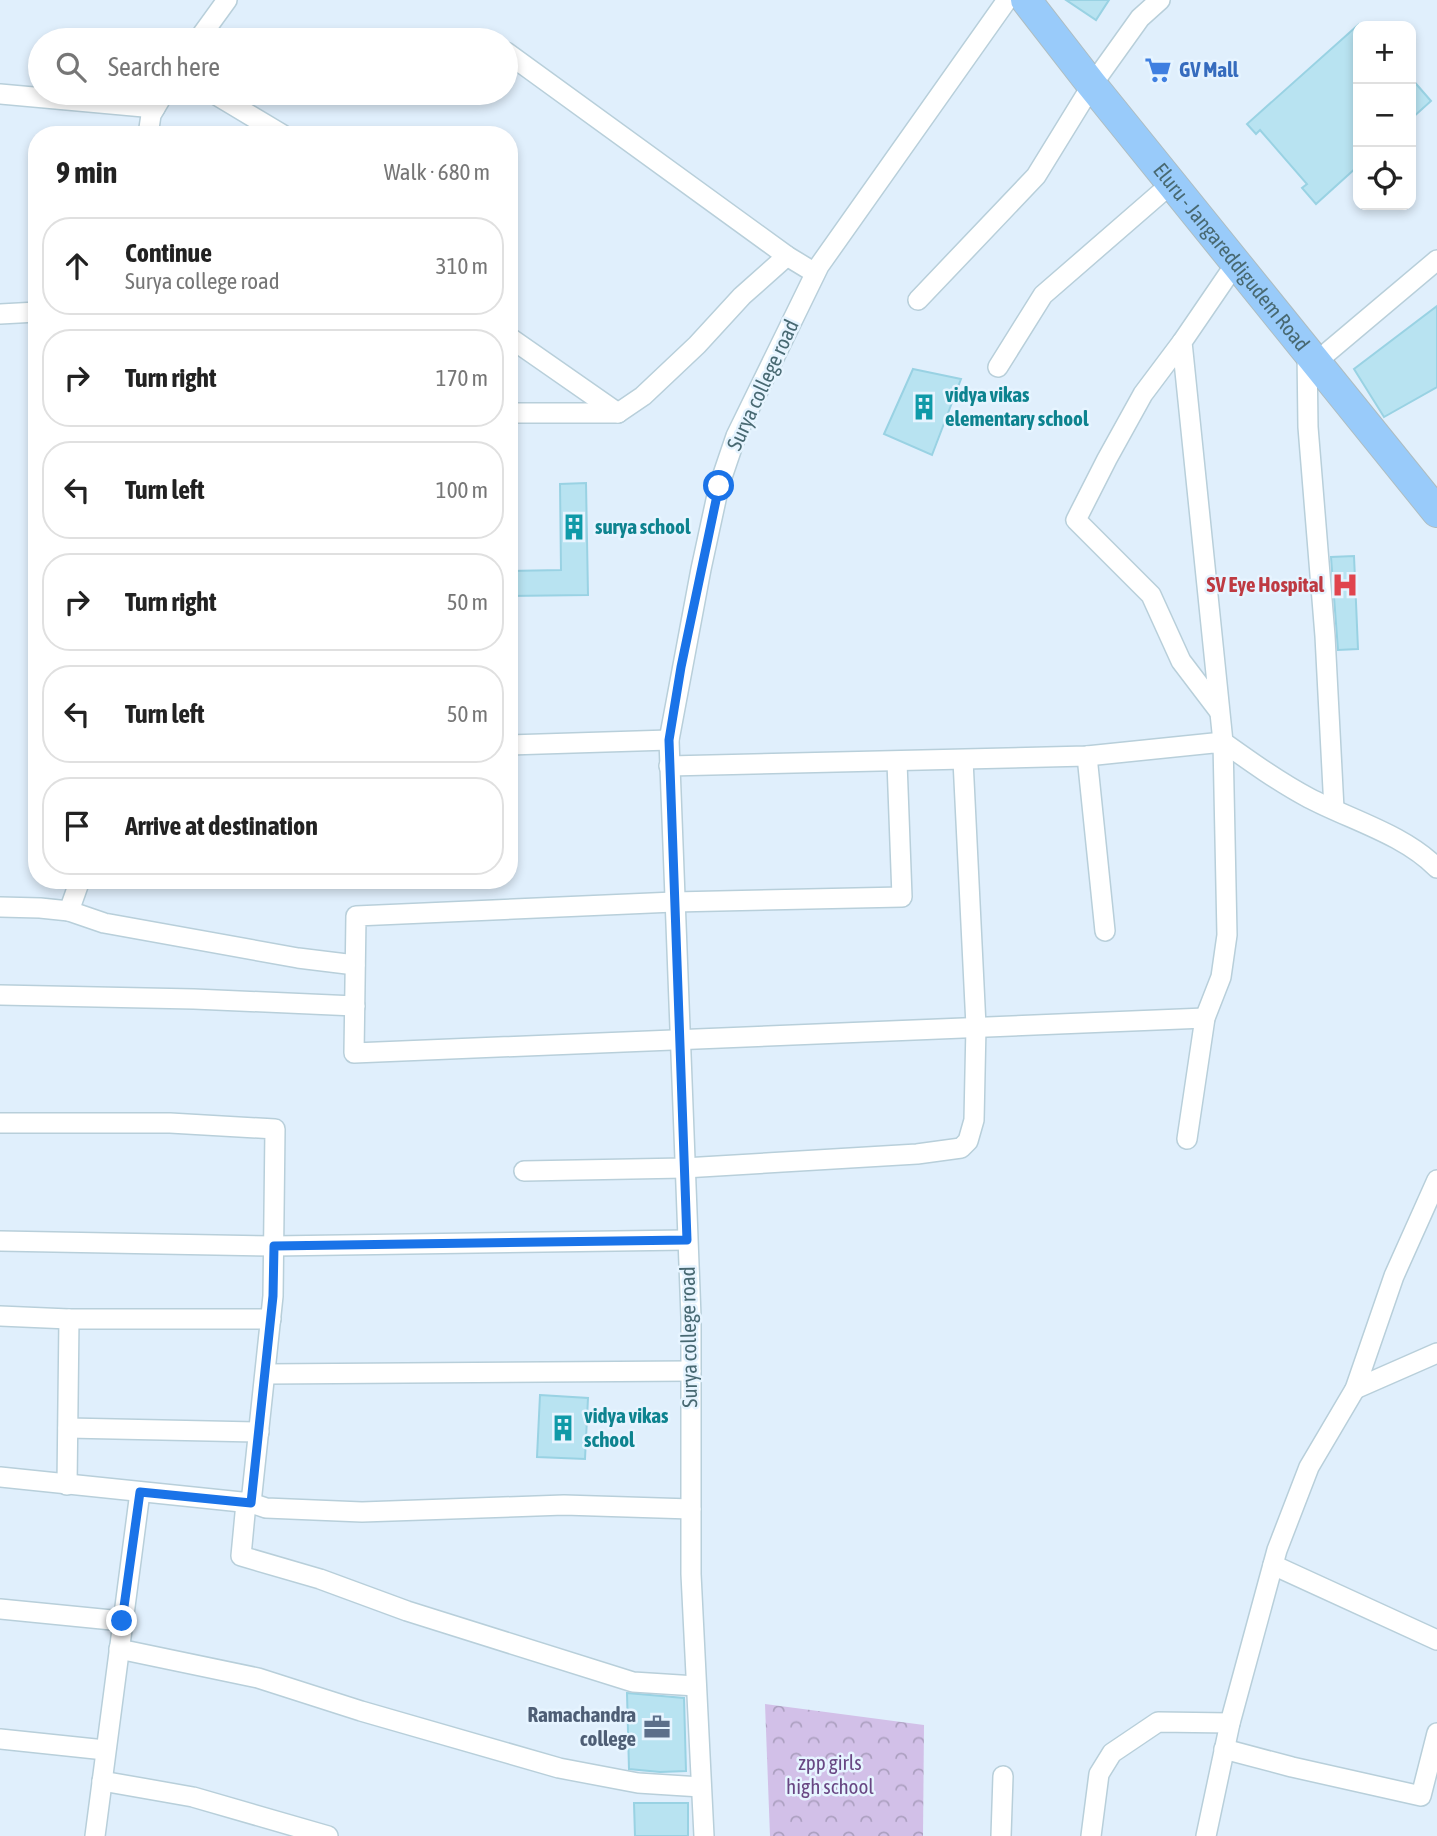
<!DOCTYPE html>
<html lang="en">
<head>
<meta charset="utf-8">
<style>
	body { margin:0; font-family:"Asap Condensed",sans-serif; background:#f6f6f6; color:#222 }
	.controls { position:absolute; right:21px; top:21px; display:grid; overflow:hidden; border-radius:14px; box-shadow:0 4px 10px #0003 }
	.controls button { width:63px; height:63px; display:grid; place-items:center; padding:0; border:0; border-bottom:2px solid #e0e0e0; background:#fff; color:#222; font:35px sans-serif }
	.stop { position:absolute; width:21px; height:21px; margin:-16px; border:5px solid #1a73e8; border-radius:50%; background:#fff }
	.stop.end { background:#1a73e8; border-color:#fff; box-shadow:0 2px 7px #0008 }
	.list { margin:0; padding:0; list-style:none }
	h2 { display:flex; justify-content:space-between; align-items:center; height:91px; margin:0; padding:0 28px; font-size:30px }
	h2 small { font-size:23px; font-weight:400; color:#767676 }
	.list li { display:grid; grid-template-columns:46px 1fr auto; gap:21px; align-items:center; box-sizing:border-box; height:98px; margin:0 14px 14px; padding:0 14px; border:2px solid #e0e0e0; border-radius:28px }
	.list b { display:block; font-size:26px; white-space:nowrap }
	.list p { margin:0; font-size:23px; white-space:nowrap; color:#767676 }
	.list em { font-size:23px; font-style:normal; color:#767676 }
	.icon { flex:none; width:38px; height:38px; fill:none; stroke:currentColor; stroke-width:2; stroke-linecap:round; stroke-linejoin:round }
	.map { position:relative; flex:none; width:1437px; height:1836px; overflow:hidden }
	.search { position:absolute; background:#fff; box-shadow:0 4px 10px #0003; left:28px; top:28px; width:490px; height:77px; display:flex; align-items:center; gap:18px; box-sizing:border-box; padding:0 24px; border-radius:38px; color:#767676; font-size:26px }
	.panel { position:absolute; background:#fff; box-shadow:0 4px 10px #0003; left:28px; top:126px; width:490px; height:763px; border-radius:28px }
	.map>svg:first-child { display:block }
</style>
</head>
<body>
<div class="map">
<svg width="1437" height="1836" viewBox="0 0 1437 1836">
	<defs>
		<pattern id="park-crowns" width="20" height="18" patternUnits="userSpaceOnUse" patternTransform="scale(1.75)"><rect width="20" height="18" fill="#d2c0e8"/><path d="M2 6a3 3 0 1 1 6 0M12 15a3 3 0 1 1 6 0" fill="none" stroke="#aca0c0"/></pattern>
	</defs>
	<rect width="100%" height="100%" fill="#e0effc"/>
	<polygon fill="url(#park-crowns)" points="765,1704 924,1725 923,1836 770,1836"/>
	<g fill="#b8e3f1" stroke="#99d2e3" stroke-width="2">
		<polygon points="1066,0 1109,0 1096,20"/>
		<polygon points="1358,25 1358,166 1316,204 1302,188 1307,184 1260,130 1256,134 1247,124"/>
		<polygon points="1411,78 1431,101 1411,119"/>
		<polygon points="1437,306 1437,387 1384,417 1354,369"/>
		<polygon points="913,369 961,379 932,455 884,434"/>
		<polygon points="586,483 588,595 509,596 509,571 561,570 560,484"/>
		<polygon points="1354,556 1358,649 1338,650 1331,557"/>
		<polygon points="540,1395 588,1398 585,1459 537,1457"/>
		<polygon points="627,1693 684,1698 686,1771 660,1772 629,1769"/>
		<polygon points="634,1803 688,1803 688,1836 635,1836"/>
	</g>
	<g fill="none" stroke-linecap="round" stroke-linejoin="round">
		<g stroke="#b8cfda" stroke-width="22">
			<g id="street">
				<polyline points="198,40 227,0"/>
				<polyline points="506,52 787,256 815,273"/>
				<polyline points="213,93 283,135"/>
				<polyline points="0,94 155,108"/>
				<polyline points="148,135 151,115 164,93"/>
				<path d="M1236,263L1182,342L1223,742C1251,762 1279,782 1309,798C1351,820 1403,834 1437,868"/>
				<polyline points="918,300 1036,176 1092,85 1140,18 1160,0"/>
				<polyline points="0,314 37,312"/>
				<polyline points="509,337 618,413"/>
				<polyline points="1182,342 1143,394 1107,459 1076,520 1151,595 1181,661 1219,711"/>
				<polyline points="1307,351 1308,427 1325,636 1334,809"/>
				<polyline points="1316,362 1437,260"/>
				<polyline points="998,367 1043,295 1172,183"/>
				<polyline points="509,413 618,413 643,396 697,345 742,296 787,256"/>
				<polyline points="509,745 669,740"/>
				<polyline points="1087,756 1105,931"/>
				<polyline points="897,762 902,897 674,902 356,916 354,1053 1205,1018"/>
				<polyline points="669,766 1087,756 1223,742 1227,935 1221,977 1205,1018 1187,1139"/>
				<polyline points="0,907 40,908 69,911 80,880"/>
				<polyline points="69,911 104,923 298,958 355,965"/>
				<polyline points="0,995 194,999 355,1006"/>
				<polyline points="0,1123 170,1123 275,1129 273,1296 251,1503 0,1477"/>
				<polyline points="524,1171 684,1168 917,1154 961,1148 968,1141 974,1120 976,1026 963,760"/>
				<polyline points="0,1241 274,1246 687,1240"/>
				<polyline points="0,1316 69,1319 271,1319"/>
				<polyline points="266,1374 691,1371"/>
				<polyline points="1355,1389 1437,1353"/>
				<polyline points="68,1428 259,1432"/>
				<polyline points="67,1485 69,1319"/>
				<polyline points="246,1503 241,1556 320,1579 407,1611 633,1682 696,1686"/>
				<polyline points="251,1503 266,1508 362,1512 564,1505 691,1509"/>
				<polyline points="1273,1565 1437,1640"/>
				<polyline points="0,1609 122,1621"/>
				<polyline points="119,1649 258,1678 361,1711 559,1768 638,1783 701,1787"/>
				<polyline points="0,1739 105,1750"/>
				<polyline points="1224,1749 1292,1767 1421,1796 1437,1733"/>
				<polyline points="102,1781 193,1797 328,1836"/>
				<polyline points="95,1836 140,1492"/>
				<polyline points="704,1836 691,1574 691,1317 669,740 701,569 719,486 736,436 819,266 1007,0"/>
				<polyline points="1001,1836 1003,1776"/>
				<polyline points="1091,1836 1099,1774 1112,1753 1158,1722 1230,1723"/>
				<polyline points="1206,1836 1230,1723 1277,1550 1309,1467 1355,1389 1394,1276 1437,1180"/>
			</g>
		</g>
		<g stroke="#aebdc1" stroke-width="32">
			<g id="primary">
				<path id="s1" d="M1026,0L1092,85L1437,512"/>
			</g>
		</g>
		<use href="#street" stroke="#fff" stroke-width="19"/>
		<use href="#primary" stroke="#99cbfa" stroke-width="30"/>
	</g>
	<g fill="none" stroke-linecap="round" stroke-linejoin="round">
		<polyline stroke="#1a73e8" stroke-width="9" points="122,1621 140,1492 251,1503 273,1296 274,1246 687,1240 669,740 681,667 719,486"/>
	</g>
	<defs>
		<g id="supermarket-bare" transform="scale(2.1)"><path d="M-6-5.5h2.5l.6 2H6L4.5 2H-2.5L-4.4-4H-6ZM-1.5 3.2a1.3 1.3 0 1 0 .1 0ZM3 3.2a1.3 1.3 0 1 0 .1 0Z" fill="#3f7fe0" stroke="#e6f4ff" stroke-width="2.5" paint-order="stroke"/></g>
		<g id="building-bare" transform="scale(2.1)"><path d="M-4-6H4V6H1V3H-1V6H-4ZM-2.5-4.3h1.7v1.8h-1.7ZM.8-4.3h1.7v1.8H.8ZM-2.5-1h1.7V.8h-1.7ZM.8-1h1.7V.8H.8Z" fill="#0f9aa8" stroke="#e6f4ff" stroke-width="2.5" paint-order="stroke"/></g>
		<g id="hospital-bare" transform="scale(2.1)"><path d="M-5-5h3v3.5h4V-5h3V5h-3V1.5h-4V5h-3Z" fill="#e0444e" stroke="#e6f4ff" stroke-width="2.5" paint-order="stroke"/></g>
		<g id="office-bare" transform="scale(2.1)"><path d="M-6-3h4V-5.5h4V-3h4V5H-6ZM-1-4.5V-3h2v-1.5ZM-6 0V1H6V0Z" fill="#5c6f8a" stroke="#e6f4ff" stroke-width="2.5" paint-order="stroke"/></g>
	</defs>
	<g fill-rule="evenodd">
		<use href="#supermarket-bare" x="1158" y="70"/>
		<use href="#building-bare" x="924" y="407"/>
		<use href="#building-bare" x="574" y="527"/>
		<use href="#hospital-bare" x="1345" y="585"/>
		<use href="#building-bare" x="563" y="1428"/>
		<use href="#office-bare" x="657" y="1727"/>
	</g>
	<g text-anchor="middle" stroke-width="5" stroke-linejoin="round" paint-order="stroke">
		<g font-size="21" font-weight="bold" fill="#366cbe" stroke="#e6f4ff" text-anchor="start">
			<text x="1179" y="77">GV Mall</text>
		</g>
		<g font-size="21" fill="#486972" stroke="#e6f4ff">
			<text dy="7" stroke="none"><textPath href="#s1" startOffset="329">Eluru - Jangareddigudem Road</textPath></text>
			<text transform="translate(763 385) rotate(-65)" y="7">Surya college road</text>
			<text transform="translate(689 1337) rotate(-91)" y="7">Surya college road</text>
		</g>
		<g font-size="21" font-weight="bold" fill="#0d838f" stroke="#e6f4ff" text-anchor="start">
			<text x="945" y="402">vidya vikas<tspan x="945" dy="24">elementary school</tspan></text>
			<text x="595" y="534">surya school</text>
			<text x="584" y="1423">vidya vikas<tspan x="584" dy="24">school</tspan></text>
		</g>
		<g font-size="21" font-weight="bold" fill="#be3a42" stroke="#e6f4ff" text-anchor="end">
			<text x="1324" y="592">SV Eye Hospital</text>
		</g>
		<g font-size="21" font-weight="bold" fill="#4e5e75" stroke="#e6f4ff" text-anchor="end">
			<text x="636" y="1722">Ramachandra<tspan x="636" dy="24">college</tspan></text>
		</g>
		<g font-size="21" fill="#684683" stroke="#e6f4ff">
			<text x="830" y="1770">zpp girls<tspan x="830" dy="24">high school</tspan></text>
		</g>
	</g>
</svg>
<div class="controls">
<button>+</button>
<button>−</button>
<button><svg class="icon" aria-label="locate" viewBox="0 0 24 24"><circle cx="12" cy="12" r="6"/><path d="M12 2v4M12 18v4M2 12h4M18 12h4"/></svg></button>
</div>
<div class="stop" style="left:719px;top:486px"></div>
<div class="stop end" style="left:122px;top:1621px"></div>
<div class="search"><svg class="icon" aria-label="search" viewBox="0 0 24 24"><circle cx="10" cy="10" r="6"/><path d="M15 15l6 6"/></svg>Search here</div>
<section class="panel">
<h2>9 min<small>Walk · 680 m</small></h2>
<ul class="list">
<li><svg class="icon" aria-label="ahead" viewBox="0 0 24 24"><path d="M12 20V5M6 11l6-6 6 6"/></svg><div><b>Continue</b><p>Surya college road</p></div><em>310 m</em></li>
<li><svg class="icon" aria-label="right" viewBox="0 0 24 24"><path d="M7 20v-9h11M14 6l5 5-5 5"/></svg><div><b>Turn right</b></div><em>170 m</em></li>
<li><svg class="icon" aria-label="left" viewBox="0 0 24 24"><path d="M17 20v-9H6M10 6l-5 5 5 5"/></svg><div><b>Turn left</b></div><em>100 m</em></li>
<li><svg class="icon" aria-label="right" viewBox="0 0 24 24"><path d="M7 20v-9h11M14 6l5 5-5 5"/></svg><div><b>Turn right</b></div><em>50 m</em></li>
<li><svg class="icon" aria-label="left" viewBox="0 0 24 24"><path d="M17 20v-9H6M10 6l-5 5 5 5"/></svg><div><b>Turn left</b></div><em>50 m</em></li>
<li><svg class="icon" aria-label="arrive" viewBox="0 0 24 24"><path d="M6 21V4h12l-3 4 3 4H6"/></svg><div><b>Arrive at destination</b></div></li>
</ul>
</section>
</div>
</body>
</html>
